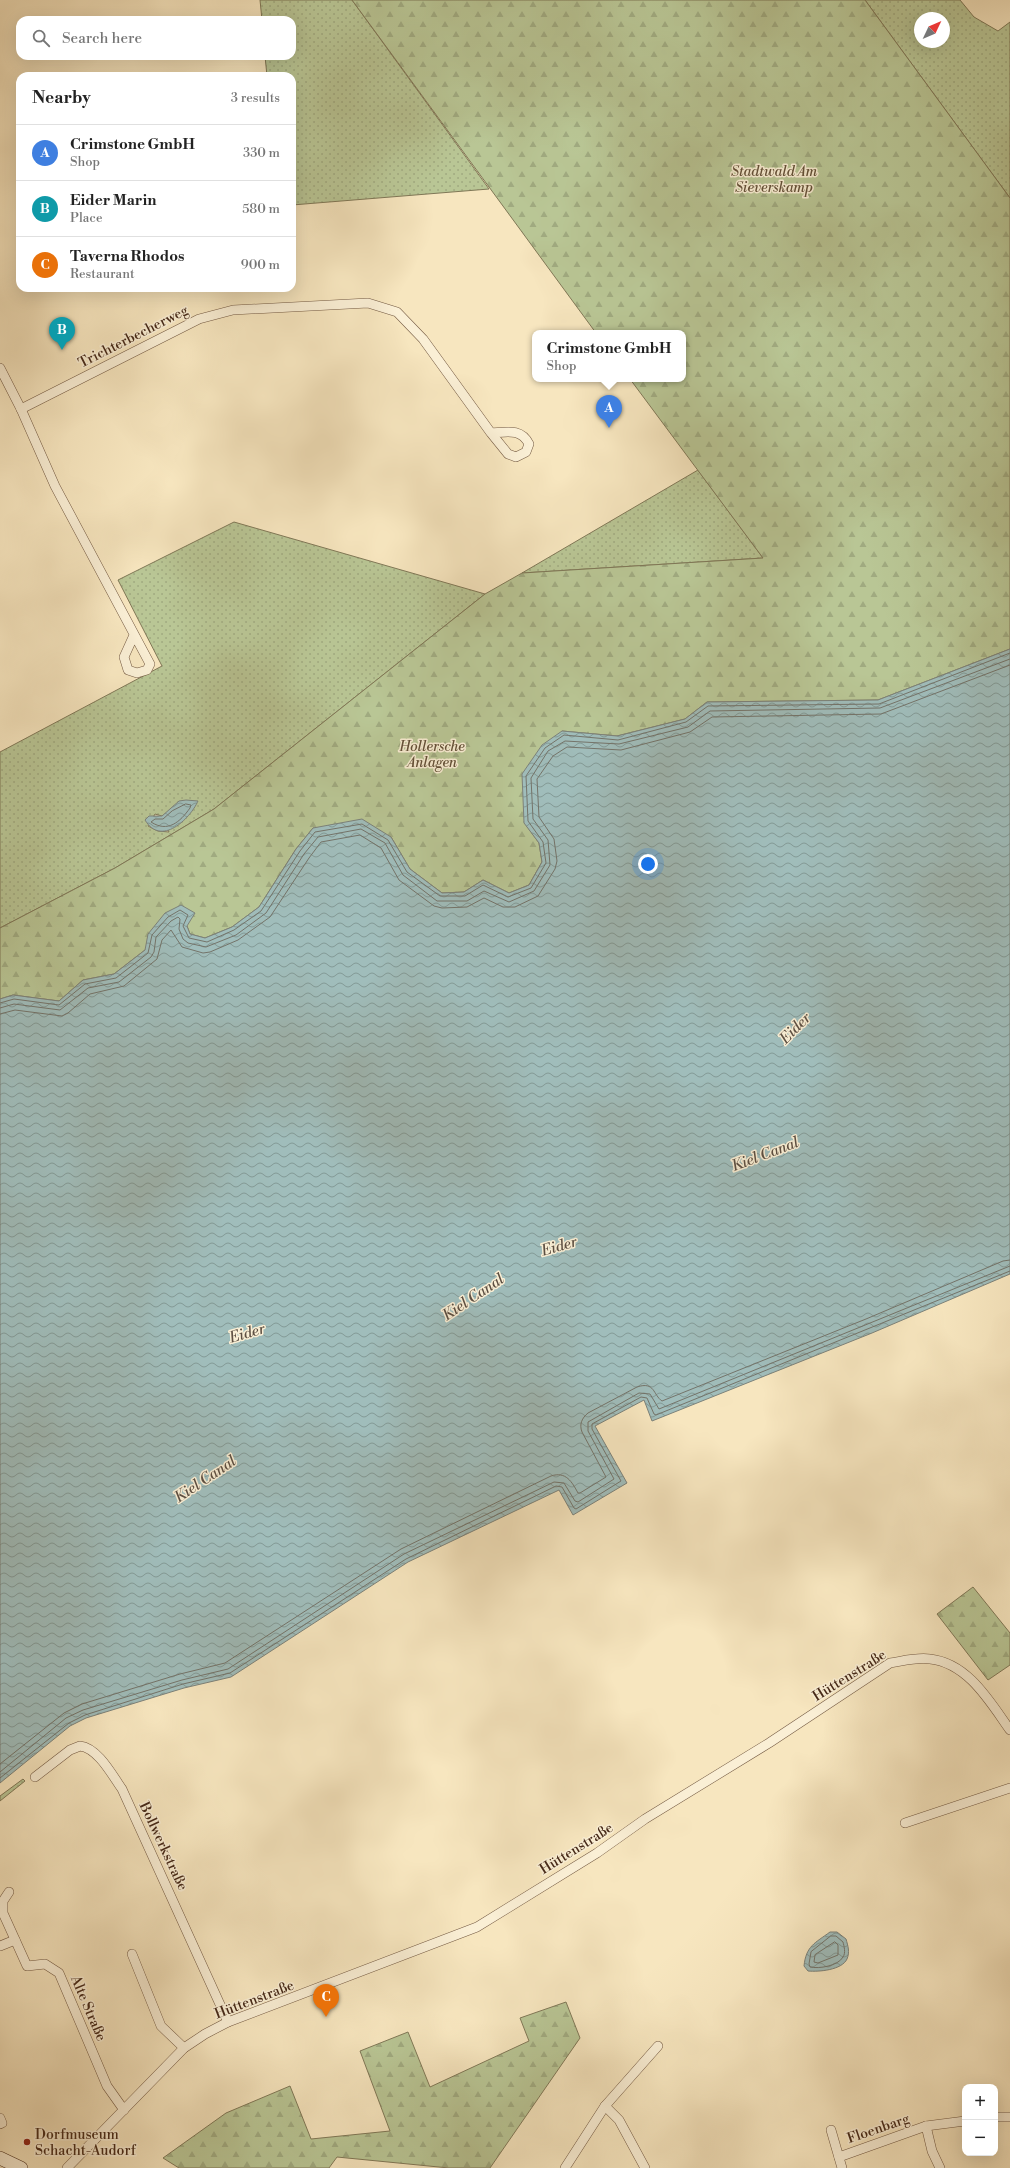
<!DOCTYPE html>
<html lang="en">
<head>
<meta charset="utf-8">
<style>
	body { margin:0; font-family:"Libre Bodoni",serif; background:#f2f2f2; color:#222 }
	.controls { position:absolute; right:12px; bottom:12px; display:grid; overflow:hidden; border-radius:8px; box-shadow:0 4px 16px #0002 }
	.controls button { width:36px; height:36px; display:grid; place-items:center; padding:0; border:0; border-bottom:1px solid #e0e0e0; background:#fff; color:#222; font:20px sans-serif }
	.compass { position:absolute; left:914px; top:12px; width:36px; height:36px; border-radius:50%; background:#fff; box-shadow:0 4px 16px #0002; rotate:46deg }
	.you { position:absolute; left:648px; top:864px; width:14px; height:14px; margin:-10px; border:3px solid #fff; border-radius:50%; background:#1a73e8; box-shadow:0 0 0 6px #1a73e833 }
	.badge { display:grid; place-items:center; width:26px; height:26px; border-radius:50%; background:#111827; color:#fff; font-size:13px; font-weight:700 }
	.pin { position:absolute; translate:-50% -33px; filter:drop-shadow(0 1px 2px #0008) }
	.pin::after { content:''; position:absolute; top:21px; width:14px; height:12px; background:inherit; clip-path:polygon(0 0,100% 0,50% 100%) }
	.popup { position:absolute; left:532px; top:330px; width:154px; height:52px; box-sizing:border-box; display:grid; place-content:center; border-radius:8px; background:#fff; filter:drop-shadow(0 1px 3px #0005); font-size:13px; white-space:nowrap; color:#767676 }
	.popup b { font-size:15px; color:#222 }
	.popup::after { content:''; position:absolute; left:50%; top:100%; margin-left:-8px; border:8px solid transparent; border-top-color:#fff }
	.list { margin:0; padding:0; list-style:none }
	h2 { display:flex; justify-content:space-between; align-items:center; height:52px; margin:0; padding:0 16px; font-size:17px }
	h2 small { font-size:13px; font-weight:400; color:#767676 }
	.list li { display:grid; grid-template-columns:26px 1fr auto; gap:12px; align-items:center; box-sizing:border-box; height:56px; padding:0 16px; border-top:1px solid #e0e0e0 }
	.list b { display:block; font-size:15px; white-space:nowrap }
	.list p { margin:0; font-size:13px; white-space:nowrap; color:#767676 }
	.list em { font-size:13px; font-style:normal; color:#767676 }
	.icon { flex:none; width:22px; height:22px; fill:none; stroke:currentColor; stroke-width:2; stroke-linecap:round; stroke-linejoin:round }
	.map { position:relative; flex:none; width:1010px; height:2168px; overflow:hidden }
	.search { position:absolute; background:#fff; box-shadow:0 4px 16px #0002; left:16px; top:16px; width:280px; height:44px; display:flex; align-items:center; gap:10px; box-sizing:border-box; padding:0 14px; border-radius:12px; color:#767676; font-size:15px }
	.panel { position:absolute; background:#fff; box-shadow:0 4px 16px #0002; left:16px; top:72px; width:280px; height:220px; border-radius:12px }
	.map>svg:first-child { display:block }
</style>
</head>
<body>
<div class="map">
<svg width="1010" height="2168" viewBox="0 0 1010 2168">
	<defs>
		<pattern id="grass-dots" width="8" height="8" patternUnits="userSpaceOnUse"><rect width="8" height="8" fill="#b9c695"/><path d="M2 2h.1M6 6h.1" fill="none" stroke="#a0aa80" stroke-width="1.8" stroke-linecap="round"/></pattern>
		<pattern id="forest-firs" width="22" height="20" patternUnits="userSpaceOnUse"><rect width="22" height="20" fill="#b9c695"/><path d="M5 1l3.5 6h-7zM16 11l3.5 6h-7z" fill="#a0aa80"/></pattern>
		<pattern id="water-waves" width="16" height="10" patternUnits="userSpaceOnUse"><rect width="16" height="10" fill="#a0bdbb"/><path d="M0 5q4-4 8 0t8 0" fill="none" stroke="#849a97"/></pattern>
	</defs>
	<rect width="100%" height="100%" fill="#f7e6bf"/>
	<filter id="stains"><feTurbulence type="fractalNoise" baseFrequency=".005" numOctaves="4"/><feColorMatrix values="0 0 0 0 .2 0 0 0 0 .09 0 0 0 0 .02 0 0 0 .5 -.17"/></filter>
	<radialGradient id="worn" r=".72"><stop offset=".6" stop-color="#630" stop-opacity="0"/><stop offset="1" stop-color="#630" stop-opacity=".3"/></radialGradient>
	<g fill="url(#grass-dots)" stroke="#807857" fill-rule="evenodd">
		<polygon points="260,0 352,0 489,189 292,205 292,76 267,76 265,56 292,56 292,20 262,20"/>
		<path d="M865,0H960L974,17L998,31L1010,22V198ZM920,18H944V42H920Z"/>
		<polygon points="698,470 763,558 522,573"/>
		<path d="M234,522L485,594L214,809L115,868L0,928V752L162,666L118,580ZM155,814L162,816L169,832L158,831L148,826Z"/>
		<polygon points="23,1779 25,1781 0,1801 0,1796"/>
	</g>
	<g fill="url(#forest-firs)" stroke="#807857">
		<polygon points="352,0 865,0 1010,198 1010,649 878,700 707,702 685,719 617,736 562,731 524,822 539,843 542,862 529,885 509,893 483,880 464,892 442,893 410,869 391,837 313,828 296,849 259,907 232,927 205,938 190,934 187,926 145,950 114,974 83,980 59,1001 13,995 0,999 0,928 115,868 214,809 485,594 522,573 763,558 630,379 683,379 683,333 596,333"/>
		<polygon points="973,1587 1010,1633 1010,1665 988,1680 937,1614"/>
		<polygon points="566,2002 580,2038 490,2168 449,2168 337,2157 329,2168 179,2168 163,2158 226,2113 290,2086 311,2139 390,2131 360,2051 408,2032 430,2087 529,2041 520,2018"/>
	</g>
	<g fill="url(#water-waves)" stroke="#7c827a">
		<polygon points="1010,649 1010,1274 872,1333 652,1421 644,1400 595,1426 627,1483 573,1515 559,1490 408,1562 231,1677 184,1688 86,1718 70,1726 0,1783 0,999 13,995 59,1001 83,980 114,974 145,950 148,934 165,913 181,905 195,913 187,926 190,934 205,938 232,927 259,907 296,849 313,828 362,819 391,837 410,869 442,893 464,892 483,880 509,893 529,885 542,862 539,843 524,823 522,774 542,745 562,731 617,736 685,719 707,702 878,700"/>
		<path d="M186,800L198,801C190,819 161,847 145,820L149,816H162L179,801Z"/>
		<path d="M830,1932H837L846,1939C848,1946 850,1952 847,1959C842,1970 819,1972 808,1971L804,1966C806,1946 815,1943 830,1932Z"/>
	</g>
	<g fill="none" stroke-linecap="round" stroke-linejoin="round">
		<g stroke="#74746a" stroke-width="1">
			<path d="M186,804L191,805L190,808C180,822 168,833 151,822L155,819H163L172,811Z"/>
			<polyline points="0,1003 14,999 59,1005 85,984 116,978 148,953 152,935 168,917 180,910 188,915 183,926 189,938 207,942 234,930 261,911 300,851 315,832 362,824 388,840 407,872 440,896 465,896 483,885 508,897 531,888 546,863 543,842 528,821 526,776 545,748 564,735 618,740 686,722 708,706 879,704 1010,653"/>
			<polyline points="0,1008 14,1004 60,1010 88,988 119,982 151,957 154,952 156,937 171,921 178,917 180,919 179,929 183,939 188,943 206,947 236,935 266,913 304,854 318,837 361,829 385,843 403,875 437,901 467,901 484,891 509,902 534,891 550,865 548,840 533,819 531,778 548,751 565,741 619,744 688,727 710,711 880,708 1010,659"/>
			<polyline points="0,1014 15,1010 62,1016 68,1013 90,994 124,986 157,959 162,940 171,930 182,947 203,953 210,952 238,940 270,917 309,858 321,842 360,835 381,848 399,880 434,906 442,908 467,907 484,898 503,907 515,907 538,896 555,869 557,861 554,839 539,817 537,779 553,756 567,747 621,750 690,732 712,717 881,714 1010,665"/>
			<path d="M0,1764L64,1713L82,1704L180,1674L225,1663L401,1549L551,1476C566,1471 572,1482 578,1493H580L606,1477L582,1432C579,1424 582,1418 588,1413L637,1387C655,1381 653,1395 662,1401L866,1319L1003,1261L1010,1260"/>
			<polyline points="0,1772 66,1718 83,1710 182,1680 228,1669 404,1554 554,1482 564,1483 575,1501 578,1502 614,1479 588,1431 588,1422 639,1393 650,1394 659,1409 1010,1266"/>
			<polyline points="0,1778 69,1723 85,1715 183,1684 230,1673 406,1559 556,1486 562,1487 574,1508 576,1509 621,1481 592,1429 592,1424 641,1397 647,1398 654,1414 656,1415 1010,1271"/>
			<path d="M831,1936H836L843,1942C844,1946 846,1953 843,1957C838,1966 819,1969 810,1967L809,1964L811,1952Z"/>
			<polygon points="835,1942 838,1945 838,1955 818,1963 814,1962 815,1955"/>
		</g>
		<g stroke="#735942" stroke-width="10">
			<g id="minor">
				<polyline points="0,368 21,409 55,486 150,664 147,670 137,673 128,670 124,657 134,635"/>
				<path d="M21,409L199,319L233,310L368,303L397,312L423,339L491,433L508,454L516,457L526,452L529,444C521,428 507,432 491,433"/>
				<path d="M35,1777L70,1750L80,1746C98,1748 112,1775 122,1789L228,2022"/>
				<polyline points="905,1823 1010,1788"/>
				<polyline points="9,1892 3,1901 3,1913 27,1966 45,1964 59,1973 107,2086 124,2110"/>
				<polyline points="0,1946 15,1940"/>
				<polyline points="132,1954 161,2026 184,2048"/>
				<polyline points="605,2106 619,2120 645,2168"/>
				<polyline points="995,2117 1010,2117"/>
				<polyline points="0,2118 2,2123 0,2124"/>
				<polyline points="926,2126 932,2151 940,2168"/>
				<polyline points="831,2130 842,2168"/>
				<polyline points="839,2157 926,2126 965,2121"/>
				<path d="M67,2168L184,2048L205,2034L228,2022L477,1927L597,1853L645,1819L769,1743L890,1663C903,1661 917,1657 930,1659C968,1663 990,1702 1010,1730"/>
				<polyline points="565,2168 605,2106 658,2046"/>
			</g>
		</g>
		<g stroke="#472a19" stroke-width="14">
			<polyline id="secondary" points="0,2158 21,2168"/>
		</g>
		<use href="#minor" stroke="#faefd5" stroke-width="9"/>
		<use href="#secondary" stroke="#faefd5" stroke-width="13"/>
	</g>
	<circle fill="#8f2418" stroke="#faefd5" stroke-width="1.5" cx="27" cy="2142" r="4"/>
	<g text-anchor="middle" stroke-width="3" stroke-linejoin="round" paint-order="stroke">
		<g font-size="14" font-style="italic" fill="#645138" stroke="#faefd5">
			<text x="774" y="176">Stadtwald Am<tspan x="774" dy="16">Sieverskamp</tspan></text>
			<text x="432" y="751">Hollersche<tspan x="432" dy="16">Anlagen</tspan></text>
		</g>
		<g font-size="14" fill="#472a19" stroke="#faefd5">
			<text transform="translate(133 336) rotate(-27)" y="5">Trichterbecherweg</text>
			<text transform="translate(849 1675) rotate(-32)" y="5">Hüttenstraße</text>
			<text transform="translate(164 1846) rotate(65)" y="5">Bollwerkstraße</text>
			<text transform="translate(576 1848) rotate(-32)" y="5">Hüttenstraße</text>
			<text transform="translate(254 1999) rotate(-21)" y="5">Hüttenstraße</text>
			<text transform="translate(89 2008) rotate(67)" y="5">Alte Straße</text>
			<text transform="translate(878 2128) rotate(-19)" y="5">Floenbarg</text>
		</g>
		<g font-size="14" fill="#472a19" stroke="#faefd5" text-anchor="start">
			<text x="35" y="2139">Dorfmuseum<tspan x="35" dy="16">Schacht-Audorf</tspan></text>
		</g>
		<g font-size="15" font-style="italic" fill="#5d4f42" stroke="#faefd5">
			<text transform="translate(795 1028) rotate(-45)" y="5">Eider</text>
			<text transform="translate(765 1154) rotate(-21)" y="5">Kiel Canal</text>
			<text transform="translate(559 1246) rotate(-16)" y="5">Eider</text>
			<text transform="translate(473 1297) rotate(-34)" y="5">Kiel Canal</text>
			<text transform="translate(247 1333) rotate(-16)" y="5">Eider</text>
			<text transform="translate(205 1479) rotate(-34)" y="5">Kiel Canal</text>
		</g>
	</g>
	<rect width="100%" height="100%" filter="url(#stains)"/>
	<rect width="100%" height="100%" fill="url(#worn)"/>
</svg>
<div class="controls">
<button>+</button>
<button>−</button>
</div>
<svg class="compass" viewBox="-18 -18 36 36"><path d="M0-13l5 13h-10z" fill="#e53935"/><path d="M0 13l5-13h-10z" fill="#767676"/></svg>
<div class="you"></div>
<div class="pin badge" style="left:609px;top:428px;background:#3f7fe0">A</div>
<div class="popup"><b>Crimstone GmbH</b>Shop</div>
<div class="pin badge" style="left:62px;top:350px;background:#0f9aa8">B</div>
<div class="pin badge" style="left:326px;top:2017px;background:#e8710a">C</div>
<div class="search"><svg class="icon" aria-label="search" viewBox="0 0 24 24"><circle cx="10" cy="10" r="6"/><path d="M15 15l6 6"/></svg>Search here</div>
<section class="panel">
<h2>Nearby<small>3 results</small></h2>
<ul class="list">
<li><span class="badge" style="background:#3f7fe0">A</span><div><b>Crimstone GmbH</b><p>Shop</p></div><em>330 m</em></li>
<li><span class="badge" style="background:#0f9aa8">B</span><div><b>Eider Marin</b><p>Place</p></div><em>580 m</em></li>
<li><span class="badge" style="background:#e8710a">C</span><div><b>Taverna Rhodos</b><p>Restaurant</p></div><em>900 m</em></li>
</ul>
</section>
</div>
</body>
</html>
